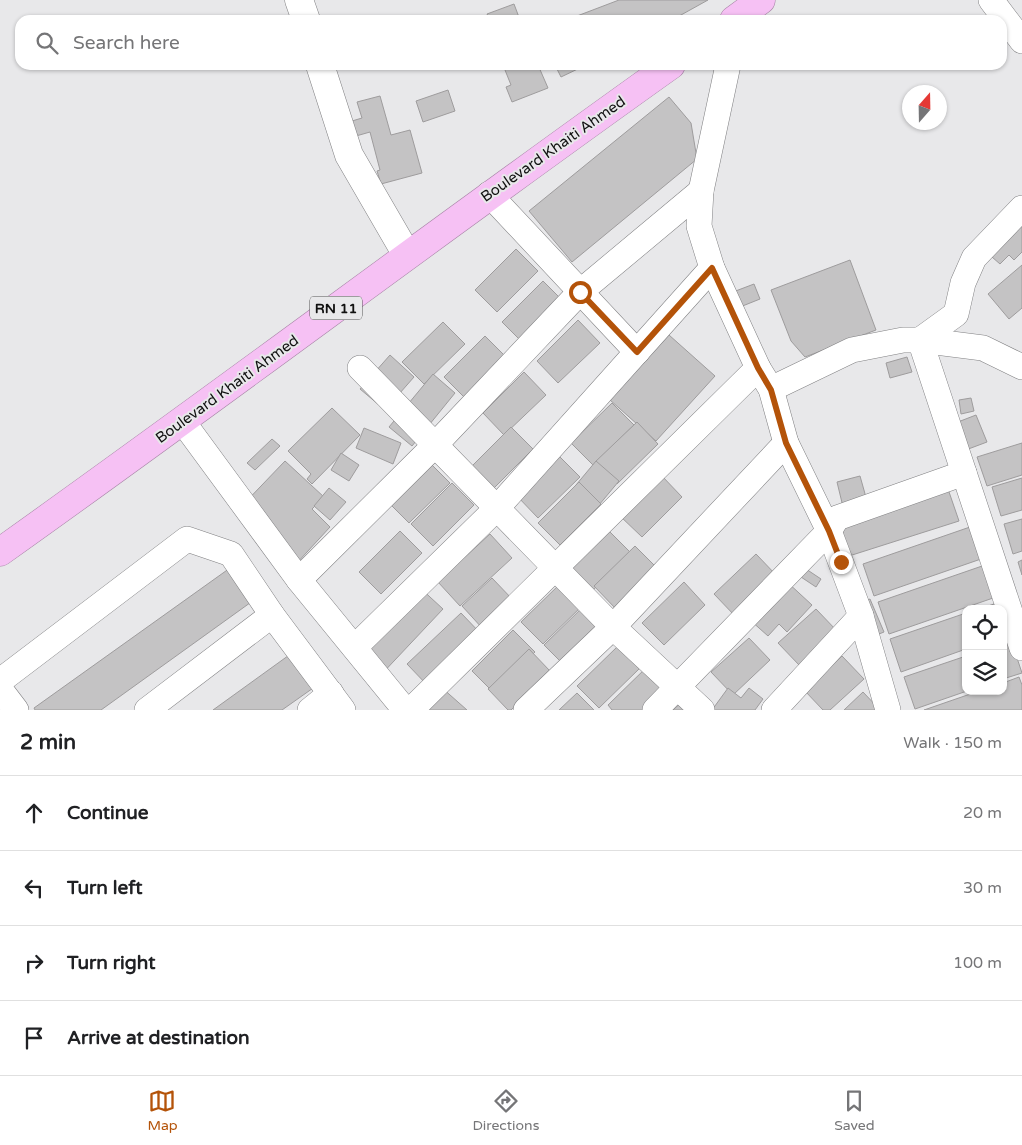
<!DOCTYPE html>
<html lang="en">
<head>
<meta charset="utf-8">
<style>
	body { margin:0; font-family:"Varela Round",sans-serif; background:#f2f2f2; color:#202124 }
	.controls { position:absolute; right:15px; bottom:15px; display:grid; overflow:hidden; border-radius:10px; box-shadow:0 1px 4px #0004 }
	.controls button { width:45px; height:45px; display:grid; place-items:center; padding:0; border:0; border-bottom:1px solid #e0e0e0; background:#fff; color:#202124; font:25px sans-serif }
	.compass { position:absolute; left:902px; top:85px; width:45px; height:45px; border-radius:50%; background:#fff; box-shadow:0 1px 4px #0004; rotate:20deg }
	.stop { position:absolute; width:15px; height:15px; margin:-11px; border:4px solid #b45309; border-radius:50%; background:#fff }
	.stop.end { background:#b45309; border-color:#fff; box-shadow:0 1px 5px #0008 }
	.list { margin:0; padding:0; list-style:none }
	h2 { display:flex; justify-content:space-between; align-items:center; height:65px; margin:0; padding:0 20px; font-size:21px }
	h2 small { font-size:16px; font-weight:400; color:#757577 }
	.list li { display:grid; grid-template-columns:32px 1fr auto; gap:15px; align-items:center; box-sizing:border-box; height:75px; padding:0 20px; border-top:1px solid #e0e0e0 }
	.list b { display:block; font-size:19px; white-space:nowrap }
	.list em { font-size:16px; font-style:normal; color:#757577 }
	.icon { flex:none; width:28px; height:28px; fill:none; stroke:currentColor; stroke-width:2; stroke-linecap:round; stroke-linejoin:round }
	.map { position:relative; flex:none; width:1022px; height:710px; overflow:hidden }
	.search { position:absolute; background:#fff; box-shadow:0 1px 4px #0004; left:15px; right:15px; top:15px; height:55px; display:flex; align-items:center; gap:12px; box-sizing:border-box; padding:0 18px; border-radius:15px; color:#757577; font-size:19px }
	.sheet { height:365px; background:#fff }
	nav { display:flex; justify-content:space-around; align-items:center; box-sizing:border-box; height:70px; border-top:1px solid #e0e0e0; background:#fff; font-size:14px; color:#757577 }
	nav a { display:grid; justify-items:center; gap:2px }
	nav .on { color:#b45309 }
	.map>svg:first-child { display:block }
</style>
</head>
<body>
<div class="map">
<svg width="1022" height="710" viewBox="0 0 1022 710">
	<rect width="100%" height="100%" fill="#e8e8ea"/>
	<g fill="#c4c3c4" stroke="#9e9c9d">
		<polygon points="619,0 708,0 672,20 579,20 577,16"/>
		<polygon points="514,4 520,20 490,20 487,14"/>
		<polygon points="503,65 538,65 548,88 512,102 506,87 511,85"/>
		<polygon points="555,65 586,65 561,77"/>
		<polygon points="448,90 455,111 423,122 416,101"/>
		<polygon points="380,96 391,135 410,130 422,173 381,184 377,171 380,170 370,132 356,136 352,121 362,118 357,102"/>
		<polygon points="669,97 691,123 697,159 572,262 529,211"/>
		<polygon points="1022,225 1022,252 1014,260 1009,255 1000,264 992,257"/>
		<polygon points="516,249 538,271 497,312 475,290"/>
		<polygon points="850,260 876,330 805,357 791,341 771,290"/>
		<polygon points="1022,265 1022,308 1009,319 988,294"/>
		<polygon points="543,281 565,303 524,344 502,322"/>
		<polygon points="754,284 760,299 740,307 733,292"/>
		<polygon points="578,320 600,343 558,383 537,361"/>
		<polygon points="443,322 465,344 424,384 402,362"/>
		<polygon points="669,335 715,376 656,441 610,400"/>
		<polygon points="485,336 507,358 466,399 444,377"/>
		<polygon points="390,355 414,377 385,410 360,389"/>
		<polygon points="907,357 912,372 890,378 886,363"/>
		<polygon points="524,372 546,395 504,435 483,413"/>
		<polygon points="433,374 455,393 412,446 389,427"/>
		<polygon points="971,398 974,411 961,414 959,400"/>
		<polygon points="612,403 634,425 593,465 571,443"/>
		<polygon points="332,408 360,435 312,484 307,479 311,474 288,451"/>
		<polygon points="976,415 987,442 955,454 945,427"/>
		<polygon points="637,422 658,444 617,484 595,462"/>
		<polygon points="511,427 533,449 492,490 470,468"/>
		<polygon points="364,428 401,443 393,464 356,448"/>
		<polygon points="272,439 280,446 255,470 247,463"/>
		<polygon points="1022,443 1022,475 987,486 977,457"/>
		<polygon points="341,453 359,465 349,481 331,470"/>
		<polygon points="558,455 580,477 538,518 517,496"/>
		<polygon points="285,461 324,497 312,509 330,527 296,564 238,510"/>
		<polygon points="428,461 450,483 409,523 387,501"/>
		<polygon points="596,461 619,481 599,505 576,485"/>
		<polygon points="661,475 682,497 642,537 619,515"/>
		<polygon points="860,476 869,508 845,515 837,482"/>
		<polygon points="1022,478 1022,510 1001,516 992,487"/>
		<polygon points="579,482 601,504 560,545 538,523"/>
		<polygon points="452,483 474,505 433,546 411,524"/>
		<polygon points="329,488 346,502 330,520 314,506"/>
		<polygon points="948,489 959,521 849,556 838,524"/>
		<polygon points="1022,519 1022,551 1013,554 1004,524"/>
		<polygon points="970,527 981,559 874,596 863,564"/>
		<polygon points="400,531 422,553 381,594 359,572"/>
		<polygon points="609,531 631,553 590,593 568,572"/>
		<polygon points="490,534 512,558 460,606 438,582"/>
		<polygon points="635,546 657,568 616,609 594,586"/>
		<polygon points="756,554 777,576 736,617 714,594"/>
		<polygon points="1022,560 1022,575 1018,562"/>
		<polygon points="985,565 996,597 889,634 878,602"/>
		<polygon points="230,568 254,600 101,710 35,710 34,708"/>
		<polygon points="806,569 821,579 816,587 801,577"/>
		<polygon points="492,578 513,600 483,629 462,606"/>
		<polygon points="786,581 812,605 787,632 779,624 768,636 750,620"/>
		<polygon points="562,582 584,604 543,644 521,622"/>
		<polygon points="684,582 705,605 664,645 642,623"/>
		<polygon points="417,585 443,609 378,678 357,648"/>
		<polygon points="870,599 884,632 864,640 850,607"/>
		<polygon points="997,603 999,609 979,609"/>
		<polygon points="585,605 607,626 566,667 544,645"/>
		<polygon points="816,609 837,631 800,666 778,643"/>
		<polygon points="461,613 483,636 429,687 407,664"/>
		<polygon points="966,613 966,649 901,672 890,639"/>
		<polygon points="513,630 535,652 494,693 472,671"/>
		<polygon points="749,638 770,660 733,695 711,672"/>
		<polygon points="1011,640 1022,673 1003,679 1003,643"/>
		<polygon points="618,646 640,668 599,708 577,686"/>
		<polygon points="529,649 550,671 511,710 508,710 488,689"/>
		<polygon points="292,653 316,686 282,710 213,710"/>
		<polygon points="842,656 864,679 830,710 823,710 805,691"/>
		<polygon points="966,656 967,691 915,709 904,677"/>
		<polygon points="649,665 671,687 647,710 612,710 608,705"/>
		<polygon points="1019,677 1022,685 1022,710 924,710 979,691 1003,691 1003,683"/>
		<polygon points="441,687 467,710 420,710"/>
		<polygon points="728,688 741,698 749,688 763,699 755,710 712,710"/>
		<polygon points="863,692 880,710 844,710"/>
		<polygon points="577,693 594,710 559,710"/>
		<polygon points="684,700 694,710 673,710"/>
	</g>
	<g fill="none" stroke-linecap="round" stroke-linejoin="round">
		<g stroke="#818183" stroke-width="26">
			<g id="street">
				<polyline points="991,0 1022,41"/>
				<polyline points="728,65 701,191 699,226 712,268 758,368 771,389 786,443 829,531 861,616 888,710"/>
				<polyline points="489,194 637,352"/>
				<polyline points="1022,208 974,258 963,283 956,314 920,340 1022,648"/>
				<polyline points="360,368 613,627 702,710"/>
				<polyline points="771,389 852,350 903,340 920,340 983,348 1022,367"/>
				<polyline points="183,422 299,580 405,710"/>
				<polyline points="299,580 435,445 580,292 701,191"/>
				<polyline points="355,647 497,508 712,268"/>
				<polyline points="0,681 187,539 231,554 272,615 343,710"/>
				<polyline points="0,689 16,710"/>
				<polyline points="147,710 272,615"/>
				<polyline points="310,710 331,693"/>
				<polyline points="411,710 758,368"/>
				<polyline points="526,710 613,627 786,443"/>
				<polyline points="655,710 829,531 837,518 964,473"/>
				<polyline points="774,710 861,616"/>
			</g>
		</g>
		<g stroke="#818183" stroke-width="29">
			<g id="secondary">
				<polyline points="299,0 306,20"/>
				<polyline points="320,65 349,155 407,255"/>
			</g>
		</g>
		<g stroke="#a683a5" stroke-width="29">
			<g id="highway">
				<polyline points="734,20 761,0"/>
				<path d="M0,552C225,392 446,225 671,65"/>
			</g>
		</g>
		<use href="#street" stroke="#fff" stroke-width="25"/>
		<use href="#secondary" stroke="#fff" stroke-width="28"/>
		<use href="#highway" stroke="#f6c1f4" stroke-width="28"/>
	</g>
	<g fill="none" stroke-linecap="round" stroke-linejoin="round">
		<polyline stroke="#b45309" stroke-width="6" points="580,292 637,352 712,268 758,368 771,390 786,443 829,531 841,562"/>
	</g>
	<g text-anchor="middle" stroke-width="4" stroke-linejoin="round" paint-order="stroke">
		<rect fill="#e8e8ea" stroke="#525252" stroke-width="1" x="310" y="296.5" width="52" height="23" rx="4"/>
		<g font-size="14" font-weight="bold" fill="#111">
			<text x="336" y="313">RN 11</text>
		</g>
		<g font-size="15" fill="#111" stroke="#e8e8ea">
			<text transform="translate(553 149) rotate(-35)" y="5">Boulevard Khaiti Ahmed</text>
			<text transform="translate(227 389) rotate(-36)" y="5">Boulevard Khaiti Ahmed</text>
		</g>
	</g>
</svg>
<div class="controls">
<button><svg class="icon" aria-label="locate" viewBox="0 0 24 24"><circle cx="12" cy="12" r="6"/><path d="M12 2v4M12 18v4M2 12h4M18 12h4"/></svg></button>
<button><svg class="icon" aria-label="layers" viewBox="0 0 24 24"><path d="M12 4l9 5-9 5-9-5zM3 14l9 5 9-5"/></svg></button>
</div>
<svg class="compass" viewBox="-18 -18 36 36"><path d="M0-13l5 13h-10z" fill="#e53935"/><path d="M0 13l5-13h-10z" fill="#757577"/></svg>
<div class="stop" style="left:580px;top:292px"></div>
<div class="stop end" style="left:841px;top:562px"></div>
<div class="search"><svg class="icon" aria-label="search" viewBox="0 0 24 24"><circle cx="10" cy="10" r="6"/><path d="M15 15l6 6"/></svg>Search here</div>
</div>
<section class="sheet">
<h2>2 min<small>Walk · 150 m</small></h2>
<ul class="list">
<li><svg class="icon" aria-label="ahead" viewBox="0 0 24 24"><path d="M12 20V5M6 11l6-6 6 6"/></svg><div><b>Continue</b></div><em>20 m</em></li>
<li><svg class="icon" aria-label="left" viewBox="0 0 24 24"><path d="M17 20v-9H6M10 6l-5 5 5 5"/></svg><div><b>Turn left</b></div><em>30 m</em></li>
<li><svg class="icon" aria-label="right" viewBox="0 0 24 24"><path d="M7 20v-9h11M14 6l5 5-5 5"/></svg><div><b>Turn right</b></div><em>100 m</em></li>
<li><svg class="icon" aria-label="arrive" viewBox="0 0 24 24"><path d="M6 21V4h12l-3 4 3 4H6"/></svg><div><b>Arrive at destination</b></div></li>
</ul>
</section>
<nav>
<a class="on"><svg class="icon" aria-label="map" viewBox="0 0 24 24"><path d="M3 6l6-2 6 2 6-2v14l-6 2-6-2-6 2zM9 4v14M15 6v14"/></svg>Map</a>
<a><svg class="icon" aria-label="directions" viewBox="0 0 24 24"><path d="M12 3l9 9-9 9-9-9zM9 14v-3h6M13 9l2 2-2 2"/></svg>Directions</a>
<a><svg class="icon" aria-label="saved" viewBox="0 0 24 24"><path d="M7 4h10v16l-5-4-5 4z"/></svg>Saved</a>
</nav>
</body>
</html>
